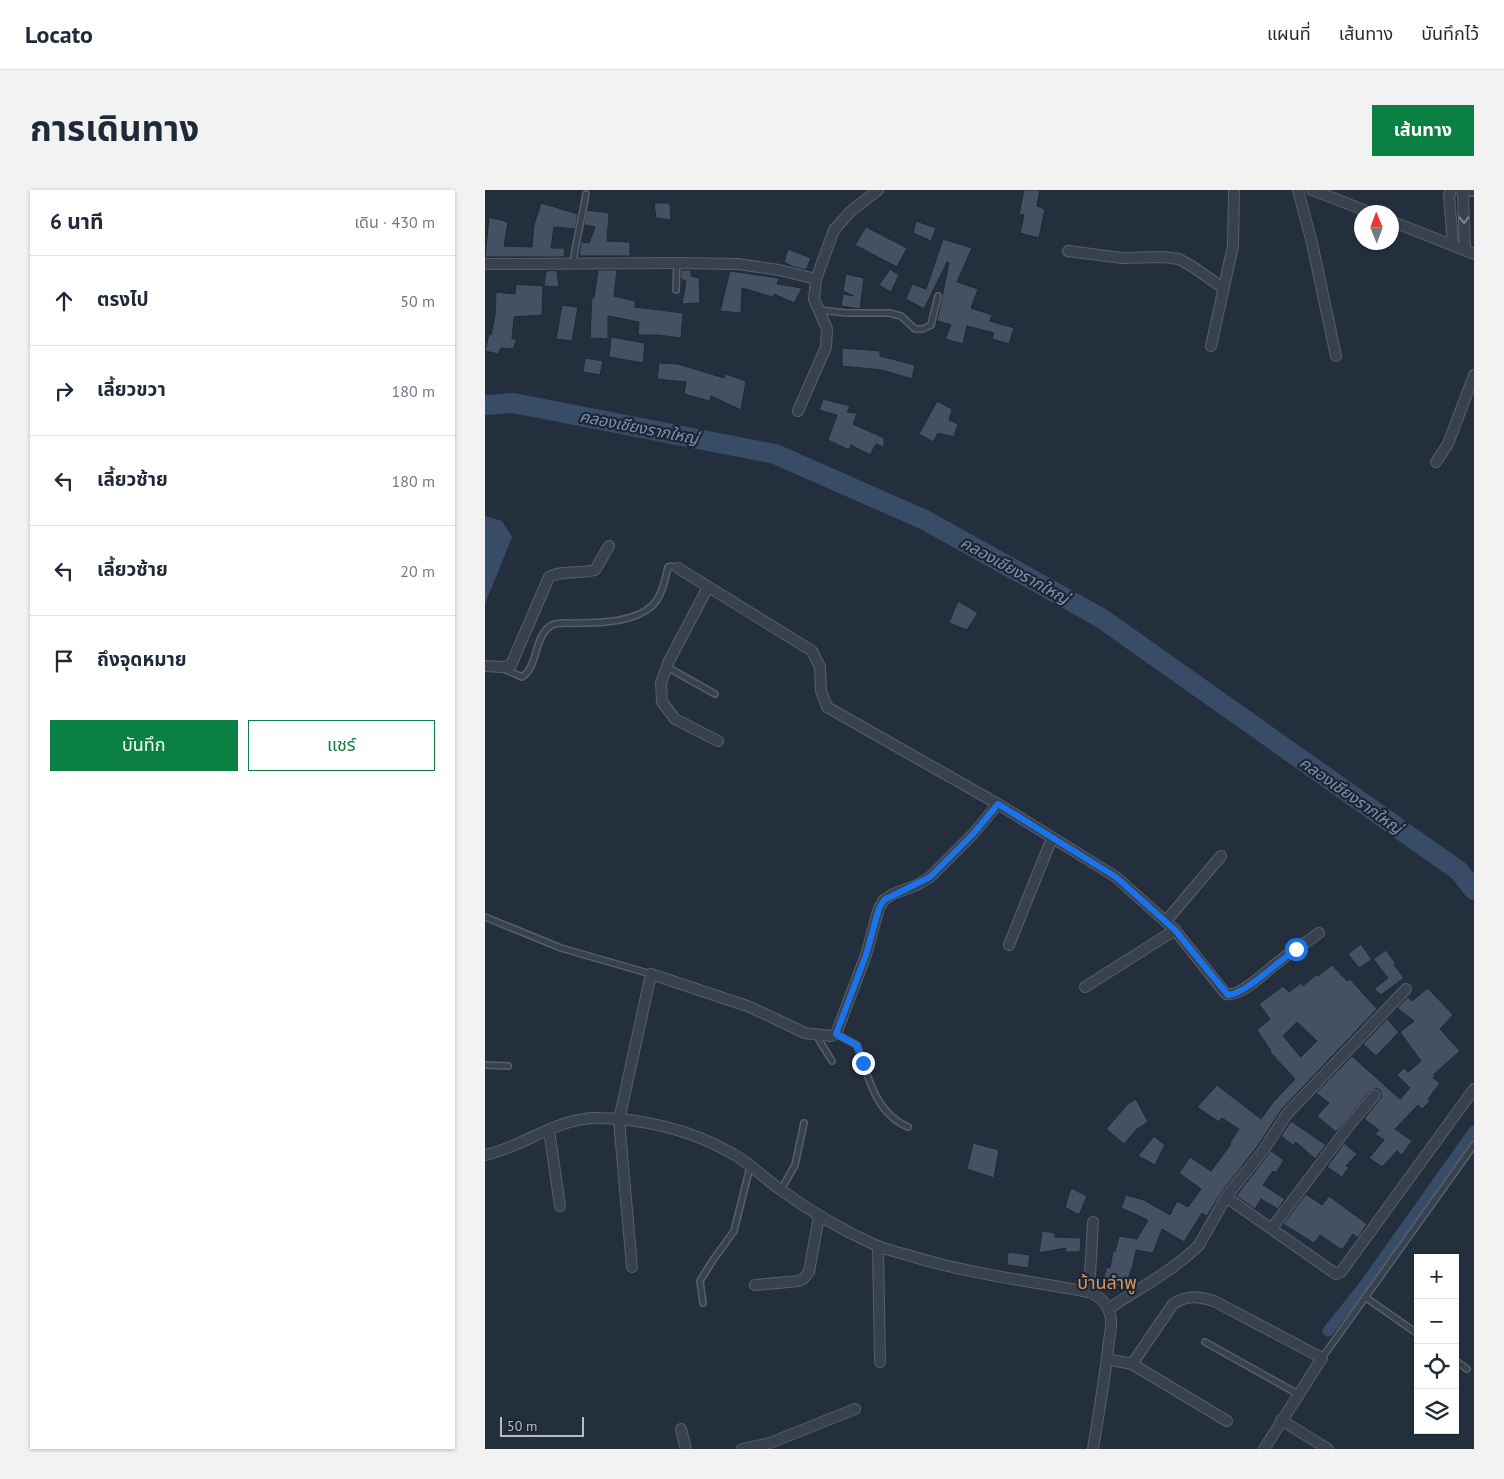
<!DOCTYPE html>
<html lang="th">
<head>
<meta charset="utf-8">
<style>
	body { margin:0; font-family:"PT Sans","Noto Sans Thai",sans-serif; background:#f2f2f3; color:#1f2937 }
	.controls { position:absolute; right:15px; bottom:15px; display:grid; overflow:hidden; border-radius:0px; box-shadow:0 1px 4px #0004 }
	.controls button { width:45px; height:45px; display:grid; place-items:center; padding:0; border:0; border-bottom:1px solid #e0e1e3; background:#fff; color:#1f2937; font:25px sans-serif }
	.compass { position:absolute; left:869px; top:15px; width:45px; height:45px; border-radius:50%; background:#fff; box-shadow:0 1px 4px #0004; rotate:359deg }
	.scale { position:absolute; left:15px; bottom:12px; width:84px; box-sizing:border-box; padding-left:5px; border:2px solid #b4bcc9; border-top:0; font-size:14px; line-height:18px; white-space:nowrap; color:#b4bcc9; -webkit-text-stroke:4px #1d2633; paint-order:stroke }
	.stop { position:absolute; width:15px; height:15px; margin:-11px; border:4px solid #1a73e8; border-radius:50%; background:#fff }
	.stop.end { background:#1a73e8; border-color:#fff; box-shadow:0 1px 5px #0008 }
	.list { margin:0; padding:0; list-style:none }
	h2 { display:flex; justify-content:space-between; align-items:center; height:65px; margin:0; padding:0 20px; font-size:21px }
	h2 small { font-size:16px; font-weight:400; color:#747a83 }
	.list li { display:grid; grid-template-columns:32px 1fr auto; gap:15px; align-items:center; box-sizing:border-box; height:90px; padding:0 20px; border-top:1px solid #e0e1e3 }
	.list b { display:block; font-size:19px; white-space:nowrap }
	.list em { font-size:16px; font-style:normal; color:#747a83 }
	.actions { display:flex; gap:10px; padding:15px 20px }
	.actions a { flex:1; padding:11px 0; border:1px solid #0b8043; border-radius:0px; text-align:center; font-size:18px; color:#0b8043 }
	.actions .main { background:#0b8043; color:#fff }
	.icon { flex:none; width:28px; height:28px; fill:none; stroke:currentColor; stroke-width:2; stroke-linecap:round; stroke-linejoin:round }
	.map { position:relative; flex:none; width:989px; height:1259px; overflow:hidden; border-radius:0px }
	header { display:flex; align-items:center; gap:30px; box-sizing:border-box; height:70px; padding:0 25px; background:#fff; border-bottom:1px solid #e0e1e3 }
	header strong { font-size:24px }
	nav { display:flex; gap:28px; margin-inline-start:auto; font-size:18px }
	.intro { display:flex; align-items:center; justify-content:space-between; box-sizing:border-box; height:120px; padding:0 30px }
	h1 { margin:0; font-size:35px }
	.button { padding:12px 22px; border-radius:0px; background:#0b8043; color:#fff; font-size:18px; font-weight:700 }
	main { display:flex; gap:30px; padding:0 30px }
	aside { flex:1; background:#fff; border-radius:0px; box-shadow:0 1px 4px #0004 }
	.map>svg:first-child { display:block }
</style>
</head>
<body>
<header>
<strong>Locato</strong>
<nav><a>แผนที่</a><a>เส้นทาง</a><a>บันทึกไว้</a></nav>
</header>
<div class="intro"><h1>การเดินทาง</h1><a class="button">เส้นทาง</a></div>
<main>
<aside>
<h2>6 นาที<small>เดิน · 430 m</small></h2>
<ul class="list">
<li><svg class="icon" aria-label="ahead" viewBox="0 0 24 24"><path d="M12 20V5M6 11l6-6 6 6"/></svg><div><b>ตรงไป</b></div><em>50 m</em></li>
<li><svg class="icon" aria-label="right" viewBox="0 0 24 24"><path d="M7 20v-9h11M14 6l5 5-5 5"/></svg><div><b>เลี้ยวขวา</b></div><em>180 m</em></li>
<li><svg class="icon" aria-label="left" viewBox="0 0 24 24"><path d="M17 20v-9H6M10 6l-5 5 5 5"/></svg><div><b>เลี้ยวซ้าย</b></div><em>180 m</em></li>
<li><svg class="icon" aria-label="left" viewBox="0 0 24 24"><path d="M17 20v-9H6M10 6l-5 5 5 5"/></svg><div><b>เลี้ยวซ้าย</b></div><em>20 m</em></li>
<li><svg class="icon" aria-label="arrive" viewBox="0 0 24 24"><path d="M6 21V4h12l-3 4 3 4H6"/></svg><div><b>ถึงจุดหมาย</b></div></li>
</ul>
<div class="actions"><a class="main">บันทึก</a><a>แชร์</a></div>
</aside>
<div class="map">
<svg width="989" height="1259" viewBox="0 0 989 1259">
	<rect width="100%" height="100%" fill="#242f3e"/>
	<polygon fill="#394c67" points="0,326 17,331 27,347 0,414"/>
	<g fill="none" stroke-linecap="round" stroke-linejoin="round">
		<polyline stroke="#394c67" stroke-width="11" points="843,1141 879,1096 989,941"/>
		<polyline stroke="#394c67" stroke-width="20" points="0,215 28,213 290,264 440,330 616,428 974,681 989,700"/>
	</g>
	<g fill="#455162" stroke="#1f2835" fill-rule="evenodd">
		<polygon points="539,0 555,0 552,16 560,19 554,48 535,43 539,25 534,24"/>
		<polygon points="56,13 93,24 90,39 69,37 66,58 80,58 79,67 0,67 4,27 23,32 19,56 47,57 49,35"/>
		<polygon points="169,13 185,13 186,30 171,28"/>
		<polygon points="102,20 124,23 122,51 145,52 145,66 94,66 96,52 104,53 110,37 99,35"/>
		<polygon points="431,31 451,38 446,51 428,43"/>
		<polygon points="381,37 422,58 412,77 370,55"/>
		<polygon points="458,49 487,58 472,92 493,99 486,118 507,125 505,131 529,138 524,154 507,149 509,143 482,136 478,154 460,149 466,135 452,131 464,73 462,72 439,119 421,109 427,94 441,99"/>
		<polygon points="303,59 326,68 321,80 309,77 299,72"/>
		<polygon points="405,79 414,85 406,102 394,95"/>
		<polygon points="72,80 74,97 59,96 61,81"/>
		<polygon points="113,80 132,80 129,106 150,111 150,117 198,123 196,148 173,145 153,145 154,132 123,126 123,149 105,148 107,107 109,108"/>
		<polygon points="196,80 206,80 206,86 214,88 215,113 197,114 201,91 196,89"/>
		<polygon points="245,81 294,88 292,94 317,98 309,113 289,104 288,107 257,98 256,123 235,121"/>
		<polygon points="361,84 379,88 375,119 356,116 358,104 369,106 358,101"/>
		<polygon points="31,94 58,96 57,125 29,127 27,149 32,149 28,159 16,158 13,164 0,161 4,144 6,145 10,125 11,102 30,104"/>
		<polygon points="77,115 93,117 87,151 71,149"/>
		<polygon points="126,147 160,153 158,173 124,167"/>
		<polygon points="357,158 395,161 395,166 430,175 427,189 397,180 357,176"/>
		<polygon points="100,168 118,171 115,185 98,182"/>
		<polygon points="174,173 193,174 239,188 240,184 261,191 256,220 226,206 225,211 199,204 201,192 172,189"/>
		<polygon points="338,209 365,216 362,222 372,223 368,234 399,248 399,257 391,254 385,265 366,255 364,260 343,250 352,225 334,220"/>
		<polygon points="452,211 467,219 464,230 473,234 469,247 453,243 448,252 434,244"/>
		<polygon points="473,411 493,423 482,440 464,433"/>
		<polygon points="876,754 887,770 874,778 863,764"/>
		<polygon points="901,760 911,774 909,775 919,788 896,805 889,799 903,788 888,769"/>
		<path d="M847,775L862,791L865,789L892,819L797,919L772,957L736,1003L722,1026L717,1023L699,1052L677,1039L668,1063L651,1060L648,1075L640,1098L617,1092L622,1077L625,1078L628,1061L630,1062L634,1046L652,1049L663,1030L636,1018L641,1005L659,1010L685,1025L692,1011L703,1017L716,999L694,983L705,967L726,981L746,954L745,953L754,939L737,928L734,932L712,917L732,895L776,929L789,911L810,889L785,862L786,861L772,840L785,829L774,814L798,796L804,802L816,793L818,796L832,784L833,786ZM812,832L832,851L816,867L798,846Z"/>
		<polygon points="943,798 968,825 955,839 975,861 948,885 950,886 948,888 955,893 943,909 945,911 937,919 933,915 910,939 927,951 917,965 912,961 897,977 884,968 899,950 890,944 894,940 879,929 895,909 897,906 895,900 891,898 885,901 851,942 832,926 844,913 831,903 867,866 915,909 925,898 912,885 919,878 923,882 936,871 915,842 929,831 912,818 923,807 927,811"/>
		<polygon points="902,829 914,842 891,866 878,854"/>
		<polygon points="651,909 663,932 652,939 639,954 621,939 643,914"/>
		<polygon points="806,931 841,955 830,969 811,952 808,955 796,946"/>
		<polygon points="669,946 680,955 670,975 653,966"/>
		<polygon points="488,953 514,960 509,988 482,979"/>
		<polygon points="859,953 872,964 861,976 864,977 857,987 842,977"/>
		<polygon points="786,961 799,970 791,983 788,981 778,995 800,1009 793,1019 776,1009 770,1019 751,1006"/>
		<polygon points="586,998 602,1006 594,1025 580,1017"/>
		<polygon points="821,1004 837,1015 844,1006 882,1034 873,1048 868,1044 857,1060 835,1045 829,1053 798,1034"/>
		<polygon points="557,1041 570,1043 570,1047 596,1048 595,1062 580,1062 581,1058 554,1063"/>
		<polygon points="523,1062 545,1065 543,1078 522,1075"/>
	</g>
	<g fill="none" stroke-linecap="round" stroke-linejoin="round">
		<g stroke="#565f6c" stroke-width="8">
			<g id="lane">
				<polyline points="978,3 989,3"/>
				<path d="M88,73C91,50 97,28 101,4"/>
				<polyline points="191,100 192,73"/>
				<polyline points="334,120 361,123 404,123 416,126 430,139 438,139 446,135 453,106"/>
				<polyline points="182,477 230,504"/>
				<path d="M17,478L37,487C54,476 48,446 67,435C76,431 85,434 94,433C117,433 149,432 167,416C177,406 180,390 183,377L186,376L193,378"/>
				<polyline points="0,727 76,758 166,784"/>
				<path d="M351,844L372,855C383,886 390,923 423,937"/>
				<polyline points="331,845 347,871"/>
				<polyline points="0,875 23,876"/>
				<polyline points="296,1000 310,975 319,933"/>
				<polyline points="880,1107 933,1144"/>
				<polyline points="218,1113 215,1091 228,1070 249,1041 265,977"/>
				<polyline points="720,1152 813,1204"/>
				<polyline points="837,1168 989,955"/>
				<polyline points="970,1170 982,1179"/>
			</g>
		</g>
		<g stroke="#565f6c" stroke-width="12">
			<g id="street">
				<polyline points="813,0 827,53 851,166"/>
				<polyline points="827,0 884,22"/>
				<polyline points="966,0 964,5 968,55"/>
				<polyline points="976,0 978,3 980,60"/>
				<polyline points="906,31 989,64"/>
				<polyline points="583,61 637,68 678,67 694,69 708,77 738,98"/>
				<polyline points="0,74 192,73 253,74 294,80 331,89"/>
				<polyline points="726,156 748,56 749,0"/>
				<polyline points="313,221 341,157 342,139 329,109 331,89 349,40 366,21 393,0"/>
				<polyline points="951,272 963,254 989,185"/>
				<path d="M193,378L327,461L335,477L336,501L342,517L513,614L631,687L690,740L741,804C756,808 784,778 796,770C808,760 822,752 834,743"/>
				<polyline points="223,397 184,471 176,493 177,512 190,529 233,551"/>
				<path d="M0,476L17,477L26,475L64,387C76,380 96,384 110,380L124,356"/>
				<polyline points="681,731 736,666"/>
				<polyline points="524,755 567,648"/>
				<polyline points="600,797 690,740"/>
				<polyline points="64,940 75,1016"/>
				<path d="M0,965C38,957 70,929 110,928C157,928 207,940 248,964C265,973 280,989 296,1000C326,1022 357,1040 390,1055C402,1060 415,1063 426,1066C484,1084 545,1091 604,1102C614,1106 622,1113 625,1124C628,1131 625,1143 624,1151C620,1187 614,1223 608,1259"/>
				<polyline points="741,1007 778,961 802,924 921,799"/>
				<polyline points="787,1038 866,933 890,905"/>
				<polyline points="393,1056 395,1172"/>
				<polyline points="147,1077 134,930 166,784 265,817 320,843 346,846 351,844 381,765 394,718 399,710 408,704 432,695 445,687 488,644 513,614"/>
				<polyline points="270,1095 314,1091 318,1089 324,1082 334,1026"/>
				<polyline points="604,1102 608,1032"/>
				<path d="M623,1119C653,1099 688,1081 714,1055L741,1007L848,1082L851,1084L856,1082L989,899"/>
				<path d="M622,1169L647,1174L688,1114C702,1105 713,1106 729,1111L837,1168L779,1259"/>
				<polyline points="647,1174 742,1231"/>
				<polyline points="796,1230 843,1259"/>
				<polyline points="196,1239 201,1259"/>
				<polyline points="257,1259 285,1253 370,1219"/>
			</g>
		</g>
		<use href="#lane" stroke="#38414e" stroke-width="5"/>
		<use href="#street" stroke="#38414e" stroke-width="10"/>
	</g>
	<defs><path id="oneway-chevron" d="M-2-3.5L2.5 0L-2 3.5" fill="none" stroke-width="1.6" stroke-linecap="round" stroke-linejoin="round" transform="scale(1.25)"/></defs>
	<use stroke="#7c8592" href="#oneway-chevron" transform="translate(979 30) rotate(88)"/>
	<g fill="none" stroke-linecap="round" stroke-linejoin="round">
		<path stroke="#1a73e8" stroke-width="6" d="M378,873L372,855L351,844L381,765L394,718L399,710L445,687L488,644L513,614L631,687L690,740L743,805C760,804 795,770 811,759"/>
	</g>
	<g text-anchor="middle" stroke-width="4.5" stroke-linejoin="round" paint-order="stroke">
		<g font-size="16" font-style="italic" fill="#7c92b1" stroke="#1d2633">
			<text transform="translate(154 237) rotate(11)" y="6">คลองเชียงรากใหญ่</text>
			<text transform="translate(530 380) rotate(29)" y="6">คลองเชียงรากใหญ่</text>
			<text transform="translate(866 605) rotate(35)" y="6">คลองเชียงรากใหญ่</text>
		</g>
		<g font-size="18" fill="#d59563" stroke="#1d2633">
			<text x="622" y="1099">บ้านลำพู</text>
		</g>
	</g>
</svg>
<div class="controls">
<button>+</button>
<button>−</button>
<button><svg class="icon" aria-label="locate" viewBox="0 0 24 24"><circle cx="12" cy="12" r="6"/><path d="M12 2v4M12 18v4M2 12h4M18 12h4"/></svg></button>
<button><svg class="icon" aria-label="layers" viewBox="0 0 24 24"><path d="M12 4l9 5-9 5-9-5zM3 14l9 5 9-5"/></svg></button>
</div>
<svg class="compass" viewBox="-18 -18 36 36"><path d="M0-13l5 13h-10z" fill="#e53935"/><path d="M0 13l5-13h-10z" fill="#747a83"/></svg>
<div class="scale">50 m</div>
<div class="stop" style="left:811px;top:759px"></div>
<div class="stop end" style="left:378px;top:873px"></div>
</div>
</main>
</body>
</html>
